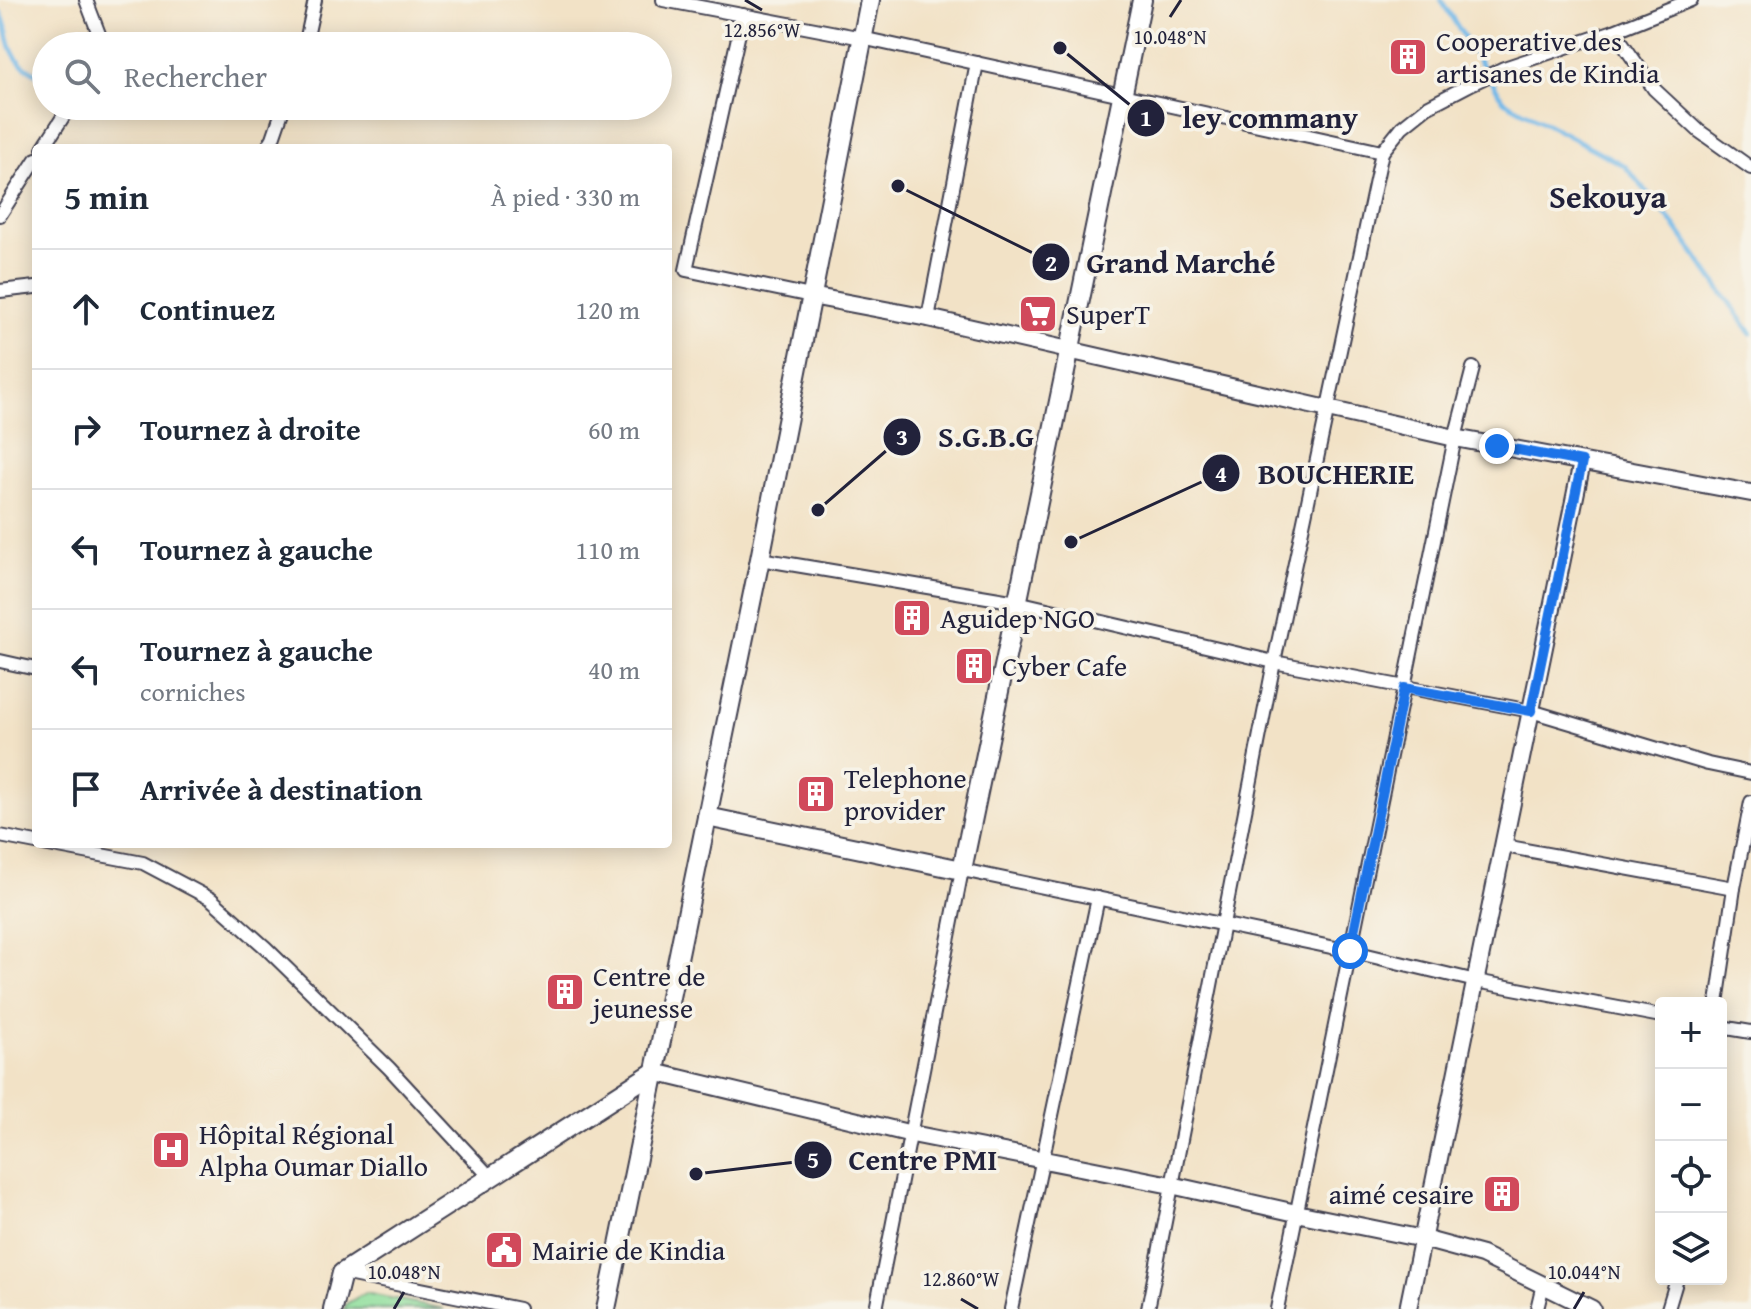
<!DOCTYPE html>
<html lang="fr">
<head>
<meta charset="utf-8">
<style>
	body { margin:0; font-family:"Gentium Book Plus",serif; background:#f6f6f7; color:#1f2937 }
	.controls { position:absolute; right:24px; bottom:24px; display:grid; overflow:hidden; border-radius:8px; box-shadow:0 4px 20px #0003 }
	.controls button { width:72px; height:72px; display:grid; place-items:center; padding:0; border:0; border-bottom:2px solid #e0e1e3; background:#fff; color:#1f2937; font:40px sans-serif }
	.stop { position:absolute; width:24px; height:24px; margin:-18px; border:6px solid #1a73e8; border-radius:50%; background:#fff }
	.stop.end { background:#1a73e8; border-color:#fff; box-shadow:0 2px 8px #0008 }
	.list { margin:0; padding:0; list-style:none }
	h2 { display:flex; justify-content:space-between; align-items:center; height:104px; margin:0; padding:0 32px; font-size:34px }
	h2 small { font-size:26px; font-weight:400; color:#747a83 }
	.list li { display:grid; grid-template-columns:52px 1fr auto; gap:24px; align-items:center; box-sizing:border-box; height:120px; padding:0 32px; border-top:2px solid #e0e1e3 }
	.list b { display:block; font-size:30px; white-space:nowrap }
	.list p { margin:0; font-size:26px; white-space:nowrap; color:#747a83 }
	.list em { font-size:26px; font-style:normal; color:#747a83 }
	.icon { flex:none; width:44px; height:44px; fill:none; stroke:currentColor; stroke-width:2; stroke-linecap:round; stroke-linejoin:round }
	.map { position:relative; flex:none; width:1751px; height:1309px; overflow:hidden }
	.search { position:absolute; background:#fff; box-shadow:0 4px 20px #0003; left:32px; top:32px; width:640px; height:88px; display:flex; align-items:center; gap:20px; box-sizing:border-box; padding:0 28px; border-radius:44px; color:#747a83; font-size:30px }
	.panel { position:absolute; background:#fff; box-shadow:0 4px 20px #0003; left:32px; top:144px; width:640px; height:704px; border-radius:8px }
	.map>svg:first-child { display:block }
</style>
</head>
<body>
<div class="map">
<svg width="1751" height="1309" viewBox="0 0 1751 1309">
	<rect width="100%" height="100%" fill="#f7f3e8"/>
	<filter id="ink" filterUnits="userSpaceOnUse"><feTurbulence type="fractalNoise" baseFrequency=".0125" numOctaves="2"/><feDisplacementMap in="SourceGraphic" scale="16" xChannelSelector="R" yChannelSelector="G"/><feConvolveMatrix kernelMatrix="1 2 1 2 8 2 1 2 1" color-interpolation-filters="sRGB"/></filter>
	<filter id="wash" filterUnits="userSpaceOnUse"><feTurbulence type="fractalNoise" baseFrequency=".006" numOctaves="4" result="noise"/><feDisplacementMap in="SourceGraphic" scale="32" xChannelSelector="R" yChannelSelector="G"/><feGaussianBlur stdDeviation="1.8" result="paint"/><feColorMatrix in="noise" values="0 0 0 0 0 0 0 0 0 0 0 0 0 0 0 0 0 1.4 0 .05"/><feComposite in="paint" operator="in"/></filter>
	<g filter="url(#wash)">
		<rect width="100%" height="100%" fill="#f2e2c6"/>
		<polygon fill="#90df9d" stroke="#59806c" stroke-width="2" points="365,1293 444,1309 344,1309 346,1304"/>
		<g fill="none" stroke-linecap="round" stroke-linejoin="round">
			<g stroke="#71b8e8" stroke-width="5">
				<polyline points="1441,0 1504,101 1625,166 1675,226 1751,333"/>
				<path d="M0,12C5,20 6,28 8,37C14,63 24,67 46,79"/>
			</g>
		</g>
	</g>
	<g filter="url(#ink)">
		<g fill="none" stroke-linecap="round" stroke-linejoin="round">
			<g stroke="#413f50" stroke-width="16">
				<g id="minor">
					<polyline points="86,0 99,34 99,46"/>
					<polyline points="663,0 857,37 1382,152"/>
					<polyline points="743,15 686,270 811,296"/>
					<polyline points="1614,31 1654,89 1699,131 1751,168"/>
					<polyline points="305,46 315,0"/>
					<polyline points="43,148 70,106"/>
					<polyline points="267,148 273,138 284,106"/>
					<polyline points="0,215 36,159"/>
					<polyline points="0,291 36,287"/>
					<polyline points="928,318 977,63"/>
					<polyline points="760,559 1017,602 1274,662 1531,711 1708,764 1751,773"/>
					<polyline points="0,661 36,669"/>
					<polyline points="0,836 36,843"/>
					<polyline points="43,844 143,863 211,899 266,948 389,1068 491,1178"/>
					<polyline points="1504,846 1734,888 1717,1003"/>
					<polyline points="1734,888 1751,802"/>
					<polyline points="1721,1027 1751,1032"/>
					<polyline points="342,1273 519,1309"/>
					<polyline points="876,1309 962,870 1350,951 1476,981 1661,1016"/>
					<polyline points="1011,1309 1098,898"/>
					<polyline points="1148,1309 1274,662 1382,152 1402,127 1427,107 1473,83 1504,68 1614,31 1691,0"/>
					<polyline points="1277,1309 1455,438 1473,368"/>
					<polyline points="1537,1309 1543,1284"/>
					<polyline points="1668,1309 1677,1279"/>
				</g>
			</g>
			<g stroke="#413f50" stroke-width="20">
				<g id="tertiary">
					<polyline points="811,296 928,318 1455,438 1751,493"/>
					<polyline points="654,1072 912,1134 1171,1185 1296,1213 1423,1239 1482,1255 1592,1309"/>
					<polyline points="1408,1309 1582,462"/>
				</g>
			</g>
			<g stroke="#413f50" stroke-width="22">
				<g id="secondary">
					<polyline points="707,817 962,870 1142,0"/>
					<polyline points="333,1309 342,1273 654,1072"/>
					<polyline points="606,1309 760,559 870,0"/>
				</g>
			</g>
			<use href="#minor" stroke="#fff" stroke-width="12"/>
			<use href="#tertiary" stroke="#fff" stroke-width="16"/>
			<use href="#secondary" stroke="#fff" stroke-width="18"/>
		</g>
	</g>
	<g fill="none" stroke-linecap="round" stroke-linejoin="round" filter="url(#ink)">
		<polyline stroke="#1a73e8" stroke-width="10" points="1350,951 1404,688 1531,711 1582,462 1497,446"/>
	</g>
	<path fill="none" stroke="#22223b" stroke-width="3" d="M745,0L762,10M1170,17L1181,0M961,1299L978,1309M394,1309L404,1292M1574,1309L1584,1292"/>
	<defs>
		<g id="building-square" transform="scale(2)"><rect x="-9" y="-9" width="18" height="18" rx="4" fill="#d1495b" stroke="#f7f3e8"/><path d="M-4-6H4V6H1V3H-1V6H-4ZM-2.5-4.3h1.7v1.8h-1.7ZM.8-4.3h1.7v1.8H.8ZM-2.5-1h1.7V.8h-1.7ZM.8-1h1.7V.8H.8Z" fill="#fff"/></g>
		<g id="supermarket-square" transform="scale(2)"><rect x="-9" y="-9" width="18" height="18" rx="4" fill="#d1495b" stroke="#f7f3e8"/><path d="M-6-5.5h2.5l.6 2H6L4.5 2H-2.5L-4.4-4H-6ZM-1.5 3.2a1.3 1.3 0 1 0 .1 0ZM3 3.2a1.3 1.3 0 1 0 .1 0Z" fill="#fff"/></g>
		<g id="hospital-square" transform="scale(2)"><rect x="-9" y="-9" width="18" height="18" rx="4" fill="#d1495b" stroke="#f7f3e8"/><path d="M-5-5h3v3.5h4V-5h3V5h-3V1.5h-4V5h-3Z" fill="#fff"/></g>
		<g id="civic-square" transform="scale(2)"><rect x="-9" y="-9" width="18" height="18" rx="4" fill="#d1495b" stroke="#f7f3e8"/><path d="M-.6-6.5H3V-4.5H.6V-3L4-1V1h2V6H-6V1h2V-1L-.6-3ZM-1.2 2.5V6h2.4V2.5Z" fill="#fff"/></g>
	</defs>
	<g fill-rule="evenodd">
		<use href="#building-square" x="1408" y="57"/>
		<use href="#supermarket-square" x="1038" y="314"/>
		<use href="#building-square" x="912" y="618"/>
		<use href="#building-square" x="974" y="666"/>
		<use href="#building-square" x="816" y="794"/>
		<use href="#building-square" x="565" y="992"/>
		<use href="#hospital-square" x="171" y="1150"/>
		<use href="#building-square" x="1502" y="1194"/>
		<use href="#civic-square" x="504" y="1250"/>
	</g>
	<g text-anchor="middle" stroke-width="7" stroke-linejoin="round" paint-order="stroke">
		<g font-size="28" fill="#22223b" stroke="#f7f3e8" text-anchor="start">
			<text x="1436" y="51">Cooperative des<tspan x="1436" dy="32">artisanes de Kindia</tspan></text>
			<text x="1066" y="324">SuperT</text>
			<text x="940" y="628">Aguidep NGO</text>
			<text x="1002" y="676">Cyber Cafe</text>
			<text x="844" y="788">Telephone<tspan x="844" dy="32">provider</tspan></text>
			<text x="593" y="986">Centre de<tspan x="593" dy="32">jeunesse</tspan></text>
			<text x="199" y="1144">Hôpital Régional<tspan x="199" dy="32">Alpha Oumar Diallo</tspan></text>
			<text x="1474" y="1204" text-anchor="end">aimé cesaire</text>
			<text x="532" y="1260">Mairie de Kindia</text>
		</g>
		<g font-size="32" font-weight="bold" fill="#22223b" stroke="#f7f3e8">
			<text x="1608" y="208">Sekouya</text>
		</g>
	</g>
	<g font-size="20" text-anchor="middle" fill="#22223b" stroke="#f7f3e8" stroke-width="7" stroke-linejoin="round" paint-order="stroke">
		<text x="762" y="37">12.856°W</text>
		<text x="1170" y="44">10.048°N</text>
		<text x="404" y="1279">10.048°N</text>
		<text x="1584" y="1279">10.044°N</text>
		<text x="961" y="1286">12.860°W</text>
	</g>
	<path fill="none" stroke="#22223b" stroke-width="3" d="M1060 48L1146 118M898 186L1051 262M818 510L902 437M1071 542L1221 473M696 1174L813 1160"/>
	<g fill="#22223b" stroke="#f7f3e8" stroke-width="3">
		<circle cx="1060" cy="48" r="8"/>
		<circle cx="898" cy="186" r="8"/>
		<circle cx="818" cy="510" r="8"/>
		<circle cx="1071" cy="542" r="8"/>
		<circle cx="696" cy="1174" r="8"/>
		<circle cx="1146" cy="118" r="20"/>
		<circle cx="1051" cy="262" r="20"/>
		<circle cx="902" cy="437" r="20"/>
		<circle cx="1221" cy="473" r="20"/>
		<circle cx="813" cy="1160" r="20"/>
	</g>
	<g font-size="24" text-anchor="middle" font-weight="bold" fill="#fff">
		<text x="1146" y="126">1</text>
		<text x="1051" y="271">2</text>
		<text x="902" y="445">3</text>
		<text x="1221" y="482">4</text>
		<text x="813" y="1168">5</text>
	</g>
	<g font-size="30" text-anchor="middle" font-weight="bold" fill="#22223b" stroke="#f7f3e8" stroke-width="7" stroke-linejoin="round" paint-order="stroke">
		<text x="1270" y="128">ley commany</text>
		<text x="1181" y="273">Grand Marché</text>
		<text x="986" y="447">S.G.B.G</text>
		<text x="1336" y="484">BOUCHERIE</text>
		<text x="923" y="1170">Centre PMI</text>
	</g>
</svg>
<div class="controls">
<button>+</button>
<button>−</button>
<button><svg class="icon" aria-label="locate" viewBox="0 0 24 24"><circle cx="12" cy="12" r="6"/><path d="M12 2v4M12 18v4M2 12h4M18 12h4"/></svg></button>
<button><svg class="icon" aria-label="layers" viewBox="0 0 24 24"><path d="M12 4l9 5-9 5-9-5zM3 14l9 5 9-5"/></svg></button>
</div>
<div class="stop" style="left:1350px;top:951px"></div>
<div class="stop end" style="left:1497px;top:446px"></div>
<div class="search"><svg class="icon" aria-label="search" viewBox="0 0 24 24"><circle cx="10" cy="10" r="6"/><path d="M15 15l6 6"/></svg>Rechercher</div>
<section class="panel">
<h2>5 min<small>À pied · 330 m</small></h2>
<ul class="list">
<li><svg class="icon" aria-label="ahead" viewBox="0 0 24 24"><path d="M12 20V5M6 11l6-6 6 6"/></svg><div><b>Continuez</b></div><em>120 m</em></li>
<li><svg class="icon" aria-label="right" viewBox="0 0 24 24"><path d="M7 20v-9h11M14 6l5 5-5 5"/></svg><div><b>Tournez à droite</b></div><em>60 m</em></li>
<li><svg class="icon" aria-label="left" viewBox="0 0 24 24"><path d="M17 20v-9H6M10 6l-5 5 5 5"/></svg><div><b>Tournez à gauche</b></div><em>110 m</em></li>
<li><svg class="icon" aria-label="left" viewBox="0 0 24 24"><path d="M17 20v-9H6M10 6l-5 5 5 5"/></svg><div><b>Tournez à gauche</b><p>corniches</p></div><em>40 m</em></li>
<li><svg class="icon" aria-label="arrive" viewBox="0 0 24 24"><path d="M6 21V4h12l-3 4 3 4H6"/></svg><div><b>Arrivée à destination</b></div></li>
</ul>
</section>
</div>
</body>
</html>
